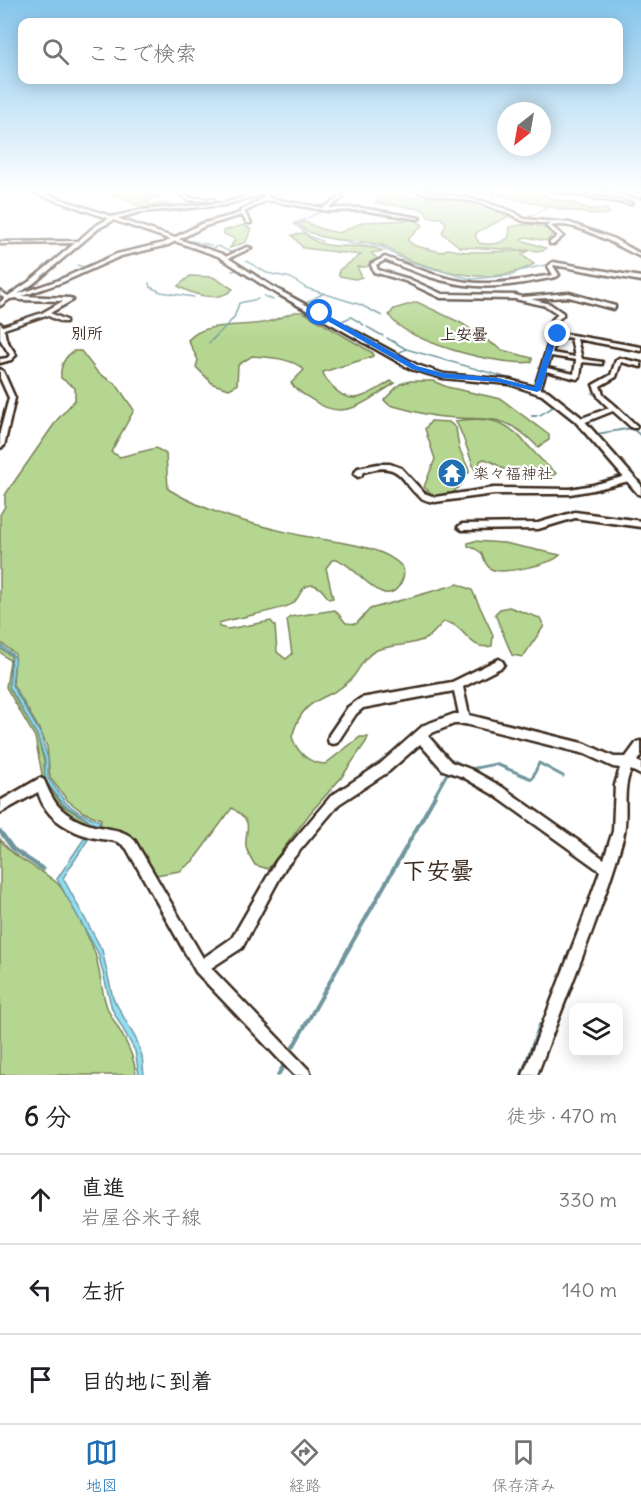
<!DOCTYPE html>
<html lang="ja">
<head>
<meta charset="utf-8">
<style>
	body { margin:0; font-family:Delius,"Klee One",sans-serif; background:#f2f2f2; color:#202124 }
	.controls { position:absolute; right:18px; bottom:18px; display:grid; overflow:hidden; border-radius:12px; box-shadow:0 3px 15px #0003 }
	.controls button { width:54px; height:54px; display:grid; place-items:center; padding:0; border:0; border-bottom:2px solid #e0e0e0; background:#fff; color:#202124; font:30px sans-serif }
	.compass { position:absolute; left:497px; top:102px; width:54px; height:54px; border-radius:50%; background:#fff; box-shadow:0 3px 15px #0003; rotate:211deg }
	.stop { position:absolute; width:18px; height:18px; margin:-14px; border:4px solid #1a73e8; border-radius:50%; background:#fff }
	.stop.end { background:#1a73e8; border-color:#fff; box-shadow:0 2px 6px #0008 }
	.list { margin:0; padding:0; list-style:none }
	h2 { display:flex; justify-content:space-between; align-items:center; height:78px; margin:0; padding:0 24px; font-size:26px }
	h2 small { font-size:20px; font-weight:400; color:#757577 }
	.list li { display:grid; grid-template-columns:39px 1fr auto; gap:18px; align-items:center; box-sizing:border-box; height:90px; padding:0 24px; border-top:2px solid #e0e0e0 }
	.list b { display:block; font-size:22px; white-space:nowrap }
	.list p { margin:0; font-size:20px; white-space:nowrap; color:#757577 }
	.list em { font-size:20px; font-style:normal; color:#757577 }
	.icon { flex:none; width:33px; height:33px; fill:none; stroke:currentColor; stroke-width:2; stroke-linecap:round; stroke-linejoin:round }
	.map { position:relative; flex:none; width:641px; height:1075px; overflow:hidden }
	.search { position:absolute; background:#fff; box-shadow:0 3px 15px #0003; left:18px; right:18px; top:18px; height:66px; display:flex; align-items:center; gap:15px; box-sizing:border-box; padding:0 21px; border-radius:12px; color:#757577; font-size:22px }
	.sheet { height:348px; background:#fff }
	nav { display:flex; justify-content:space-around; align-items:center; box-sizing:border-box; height:84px; border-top:2px solid #e0e0e0; background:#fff; font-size:16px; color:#757577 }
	nav a { display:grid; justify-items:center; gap:3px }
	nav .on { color:#1f6fb2 }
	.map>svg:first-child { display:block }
</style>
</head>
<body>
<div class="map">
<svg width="641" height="1075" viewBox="0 0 641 1075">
	<rect width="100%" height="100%" fill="#fff"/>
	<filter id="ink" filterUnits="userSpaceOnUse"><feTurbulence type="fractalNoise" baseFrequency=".0167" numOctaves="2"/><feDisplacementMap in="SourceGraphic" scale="12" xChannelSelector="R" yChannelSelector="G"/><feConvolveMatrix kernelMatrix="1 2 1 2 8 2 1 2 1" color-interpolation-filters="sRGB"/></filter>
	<g filter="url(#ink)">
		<g fill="#b4d690" stroke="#788057" stroke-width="1.5">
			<polygon points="89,190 132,190 142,195 159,196 147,202 151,205 167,204 145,209 120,197"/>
			<path d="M402,190L408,191L405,195L408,197H451L479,203L511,215L479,231L475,235L479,243C489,245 501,244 509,237L510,227C525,223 541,223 553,234L547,241L525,237L521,240L546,248L543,251L460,247L442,233L446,223L441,218L428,217L425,211L420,209L375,203C381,192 388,192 402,190Z"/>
			<path d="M491,190H539L541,194C556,201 575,201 588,209H607L610,213C599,221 510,197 492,193Z"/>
			<path d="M415,220L423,225L407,240L415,246L441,252L447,249L467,252L528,251L522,255L534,264C496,286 448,274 409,260C399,256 391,248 381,245C352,238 322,245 297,224L305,222L321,229L339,233L363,222Z"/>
			<polygon points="243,225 251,229 246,242 230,248 235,239 224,234 223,231"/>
			<path d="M304,233C325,255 356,240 384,251L371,253L379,260L366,267H357L362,277L355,279L339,276V270L361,255L303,248L292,235Z"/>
			<path d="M190,276L213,277L233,289C219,303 193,295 178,286Z"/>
			<path d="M417,302L461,323L502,350L532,358V362C502,367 403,342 389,315L394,309Z"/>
			<path d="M295,312H303L373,353V356L368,358L323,372C324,378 329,382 333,387C351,409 371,393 391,381L395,383C368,400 345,423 314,401C305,395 297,392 291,383L304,370C293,358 268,357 252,356L238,365L237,385L229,389L213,384L196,367L198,360L188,340C206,320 244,328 267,322C276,320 286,315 295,312Z"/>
			<path d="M74,351H81L98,373L116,384L134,410L111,452L120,457L156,448L166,454L168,489C209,514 252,524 299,535C327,542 383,543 403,568C405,574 403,580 399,586C381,613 352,556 332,560L326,568L333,598L329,599C324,593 319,584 311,585C300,586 300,599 292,604C283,610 234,618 219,623V627L228,629L271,621L275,626L277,652L286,659L292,654L287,620L290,617L335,610L346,623L356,624L370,609L458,584L472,590L493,635L492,646C468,652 465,623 444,622C438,626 434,634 427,638C413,646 393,644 377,650C364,656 361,667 353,677C329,704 304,691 292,737C297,752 308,763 325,764L360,737H368L366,742L341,778L311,812L268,869L255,865C252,860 247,852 246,847C244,826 257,825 232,808L193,861L180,871L156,875L129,838L120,831L100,828L101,819L83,812L68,801L50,778L47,747L41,732L13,685L15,654L0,642V515L5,506V495L57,420L75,400V388L61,378C60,366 64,357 74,351Z"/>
			<path d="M410,381H433L447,387L501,399L549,435V440L538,447C502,410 489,422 444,417C426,416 407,409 389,405L384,400L400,384Z"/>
			<polygon points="431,421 449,422 456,428 459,448 469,470 469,473 464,474 456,467 445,469 444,474 462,484 449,496 434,496 424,487 435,459 425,429"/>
			<path d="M455,421C518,411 516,442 556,473L554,476L538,474C521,491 502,462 484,459L480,461L479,471L476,473C471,461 461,427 455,421Z"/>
			<path d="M474,541L504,543L560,555C552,564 502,575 491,569C485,566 485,558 481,553C478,549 472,548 468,546V543Z"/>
			<polygon points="509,607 540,618 544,626 523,657 512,655 495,614 500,609"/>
			<polygon points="0,648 11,656 9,687 37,735 44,761 45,781 63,806 94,824 91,828 56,810 45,790 35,737 6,687 10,661 0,652"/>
			<path d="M0,839C15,861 39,866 58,884C67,893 93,944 96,957C101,975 101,995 109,1012C120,1032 134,1051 136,1075H0Z"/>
		</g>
		<polygon fill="#92def2" stroke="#6f969d" stroke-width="1.5" points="0,644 15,657 12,685 40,733 48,759 48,778 66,803 80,813 100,821 63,878 102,950 113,998 137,1041 142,1056 144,1075 139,1075 135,1051 112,1009 98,953 57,879 94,824 64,805 45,780 45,760 37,735 9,686 12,656 0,647"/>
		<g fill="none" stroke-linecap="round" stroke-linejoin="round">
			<g stroke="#6f969d" stroke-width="1.5">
				<polyline points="133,190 143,195 158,195 160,202 173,204"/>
				<polyline points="441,190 441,193 447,195"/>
				<polyline points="458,190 494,195"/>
				<polyline points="416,191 431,194"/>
				<polyline points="452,196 475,199 505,209"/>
				<polyline points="268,198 326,207"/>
				<polyline points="244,200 261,199"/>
				<polyline points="487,203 495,195"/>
				<polyline points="176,205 191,206"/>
				<polyline points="506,209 521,218"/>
				<polyline points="526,219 548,207"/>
				<polyline points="126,221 123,217 128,216"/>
				<polyline points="543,221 567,223"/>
				<polyline points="182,240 198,242"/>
				<polyline points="322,241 311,237 294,224 325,210"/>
				<polyline points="200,243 211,245"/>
				<polyline points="347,243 382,247 406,261 471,279 513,275 518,271 550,264"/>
				<polyline points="623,244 634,250"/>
				<polyline points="209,250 218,246 232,253"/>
				<polyline points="116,255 135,250"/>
				<polyline points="246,261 267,273 291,278 306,288 361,305 382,316"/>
				<polyline points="77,265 86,268"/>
				<polyline points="249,270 288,294"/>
				<polyline points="232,271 236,270"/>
				<polyline points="149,283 150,287 161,292 194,297"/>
				<polyline points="264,296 273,300"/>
				<polyline points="291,297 356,329"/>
				<polyline points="306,303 324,293"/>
				<polyline points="342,321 351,317 364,325"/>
				<polyline points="367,327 383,336"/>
				<polyline points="359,331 374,341"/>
				<polyline points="387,338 406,349 536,386"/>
				<polyline points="209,343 234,318 239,303 258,299"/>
				<polyline points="378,343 396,354 406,349"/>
				<polyline points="442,373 502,378"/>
				<polyline points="592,393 600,398"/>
				<polyline points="540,394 568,417"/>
				<polyline points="532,416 540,415 555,406"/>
			</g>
			<g stroke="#6f969d" stroke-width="2">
				<polyline points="532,416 536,416"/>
				<polyline points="567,416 577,424"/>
				<polyline points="632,428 641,436"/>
				<polyline points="626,467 597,434 632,428"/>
			</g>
			<g stroke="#6f969d" stroke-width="3">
				<polyline points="429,736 442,752"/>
				<polyline points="448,758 471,769 496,764 532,779 539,763 563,776"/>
				<polyline points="434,797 449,770"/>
			</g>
			<g stroke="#6f969d" stroke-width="4">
				<polyline points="0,831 13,849 43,869"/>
				<polyline points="293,1047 435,796"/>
				<polyline points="278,1075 284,1065"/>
				<polyline points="522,1075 540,1025"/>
			</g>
			<g stroke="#3b2a1e" stroke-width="5">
				<g id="minor">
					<polygon points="172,190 177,190 190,198 213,199 215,200 213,201 188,200"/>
					<path d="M264,190H271L267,192L268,198L323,208L342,196L343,198L328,208H361L420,218L418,219L361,210L329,211L267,200L244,212L251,223H247L242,215L205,226L168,245L121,256L63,282L22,296L70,298L73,300L50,313L66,320V322H62L46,315L4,329L6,339L16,355L11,360L0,363V359L7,358L10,355L0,339V323L3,326L42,313L63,301L20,300L17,298L10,299L0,306V302L5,298L0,295V291L8,296L30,281L75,243L0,244V242L78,241L95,226L112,217L140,210L225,203ZM263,193L264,198L240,211L241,213L201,224L164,243L117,254L59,280L18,294L34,283L99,228L116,219L140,212L225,205Z"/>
					<path d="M410,190H421L482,201L514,212L524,219L570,223L612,238L641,254V257C618,247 576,219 551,226L563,236L554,244H550V242L558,236L546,226L551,224L523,221L510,214L480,203Z"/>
					<polygon points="548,190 559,190 632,203 630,204"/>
					<polygon points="603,190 614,190 641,195 641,197"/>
					<polygon points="247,247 251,248 227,259 223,258"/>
					<path d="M385,257C419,269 451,284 488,283C510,283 531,278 553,275L548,266L553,262L641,277V281L554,265L553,266L559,275L556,277C530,282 502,288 476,286C444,284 414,272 385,260L376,265L378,270L409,279L442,294L515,295L522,297L569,293L615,306V308L613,309L569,297L531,299L550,304L563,313V315L556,322L560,333L641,347V351L577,339L582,359L602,362V364L582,362L580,377L577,379L546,371L540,390L537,392L535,391L534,390L550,339L555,333L550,322L558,314L546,306L515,299L441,298L405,281L374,272L371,265V264ZM558,336L571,338L575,357L552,353L556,339ZM551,356L576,360L574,374L547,368Z"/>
					<polygon points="619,358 641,363 641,367 621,362 616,377 600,386 604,396 617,407 637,426 636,428 632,428 613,411 583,423 579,423 579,419 609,408 599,398 593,385 611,375 616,360"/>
					<polygon points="0,369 3,371 15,398 4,446 0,448 0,432 9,398 0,378"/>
					<path d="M378,464H390L401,468L424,493L435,497L494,488L570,489L593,485L630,475L634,478L633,480L593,490L570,494H494L435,502C408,500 408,472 388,469C380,467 372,470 363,472L361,476L358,477L354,474L358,468Z"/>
					<polygon points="575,512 641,521 641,527 575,518 538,529 462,530 458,527 462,524 538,523"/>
					<path d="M499,659L502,661L504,664L502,667L463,687L469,715L586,744L614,757H626L637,742L641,741V755L637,761L641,763V775L631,770C621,791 629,815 623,838C600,918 566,996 537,1075H523L580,927L600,871L494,795L463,777L443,770L420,744L388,772L339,804L285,868L242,948L211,968L309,1070L311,1075H294L196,972L127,849C117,838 109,841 96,838C79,835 56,824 46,809C42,804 40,798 38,792L0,813V801L40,778L44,780C47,787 50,795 55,802C64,815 84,825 100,827C114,830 125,830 135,841L203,958L232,938L277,860L331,796L380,764L424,725L454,714H459L454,691L363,708L356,714L337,743L333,744L329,743L328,739L329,735L348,707L361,698L452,682ZM454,724H465L585,754L613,767L620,768L615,785L613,831L604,859L502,787L470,769L451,762L428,736L432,733Z"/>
				</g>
			</g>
			<g stroke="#3b2a1e" stroke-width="5">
				<polygon id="major" points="26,190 34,190 222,254 273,287 417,365 444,374 510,380 548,391 581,417 641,485 641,495 638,494 575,421 542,395 509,384 443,378 411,369 269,289 218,256"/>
			</g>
			<use href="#minor" fill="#fff" fill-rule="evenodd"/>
			<use href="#major" fill="#fff" fill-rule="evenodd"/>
		</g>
	</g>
	<linearGradient id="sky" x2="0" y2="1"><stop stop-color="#85c5ec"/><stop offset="0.56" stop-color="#fff"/><stop offset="1" stop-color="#fff" stop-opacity="0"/></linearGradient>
	<rect width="641" height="341" fill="url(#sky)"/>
	<polygon fill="#1a73e8" points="317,312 322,312 417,366 443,373 498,378 534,387 550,339 556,333 562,334 556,340 541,390 537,392 498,382 443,378 412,369 317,315"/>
	<defs>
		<g id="temple-disc" transform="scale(1.5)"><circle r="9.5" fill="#1f6fb2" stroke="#fff"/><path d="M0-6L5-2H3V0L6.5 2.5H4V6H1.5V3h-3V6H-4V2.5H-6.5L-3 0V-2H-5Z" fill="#fff"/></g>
	</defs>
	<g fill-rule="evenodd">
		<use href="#temple-disc" x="452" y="473"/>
	</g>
	<g text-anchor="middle" stroke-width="4.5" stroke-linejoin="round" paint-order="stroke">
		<g font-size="16" font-weight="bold" fill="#3b2a1e" stroke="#fff">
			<text x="87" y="339">別所</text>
			<text x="464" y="340">上安曇</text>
		</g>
		<g font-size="16" fill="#3b2a1e" stroke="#fff" text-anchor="start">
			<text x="473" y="479">楽々福神社</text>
		</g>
		<g font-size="24" font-weight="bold" fill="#3b2a1e" stroke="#fff">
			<text x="438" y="879">下安曇</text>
		</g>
	</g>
</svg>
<div class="controls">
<button><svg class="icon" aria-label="layers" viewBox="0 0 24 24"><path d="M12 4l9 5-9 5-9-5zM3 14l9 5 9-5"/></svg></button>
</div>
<svg class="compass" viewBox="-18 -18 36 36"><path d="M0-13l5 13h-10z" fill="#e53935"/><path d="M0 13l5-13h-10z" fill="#757577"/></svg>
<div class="stop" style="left:320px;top:313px"></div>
<div class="stop end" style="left:558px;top:334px"></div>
<div class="search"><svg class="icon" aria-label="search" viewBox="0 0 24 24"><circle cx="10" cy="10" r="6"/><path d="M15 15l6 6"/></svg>ここで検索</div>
</div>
<section class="sheet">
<h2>6 分<small>徒歩 · 470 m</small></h2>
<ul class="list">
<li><svg class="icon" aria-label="ahead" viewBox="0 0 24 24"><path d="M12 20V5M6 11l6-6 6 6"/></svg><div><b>直進</b><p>岩屋谷米子線</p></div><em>330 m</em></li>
<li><svg class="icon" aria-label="left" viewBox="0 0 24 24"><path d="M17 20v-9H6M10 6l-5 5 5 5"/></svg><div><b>左折</b></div><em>140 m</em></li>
<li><svg class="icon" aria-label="arrive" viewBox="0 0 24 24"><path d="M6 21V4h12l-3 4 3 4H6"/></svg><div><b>目的地に到着</b></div></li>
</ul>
</section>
<nav>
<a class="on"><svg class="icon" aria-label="map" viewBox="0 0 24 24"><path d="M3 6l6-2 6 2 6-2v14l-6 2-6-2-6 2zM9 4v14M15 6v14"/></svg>地図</a>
<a><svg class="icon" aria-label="directions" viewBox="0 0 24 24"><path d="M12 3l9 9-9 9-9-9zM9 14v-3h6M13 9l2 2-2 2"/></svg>経路</a>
<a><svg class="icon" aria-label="saved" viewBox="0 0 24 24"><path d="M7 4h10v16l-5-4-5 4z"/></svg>保存済み</a>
</nav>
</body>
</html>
